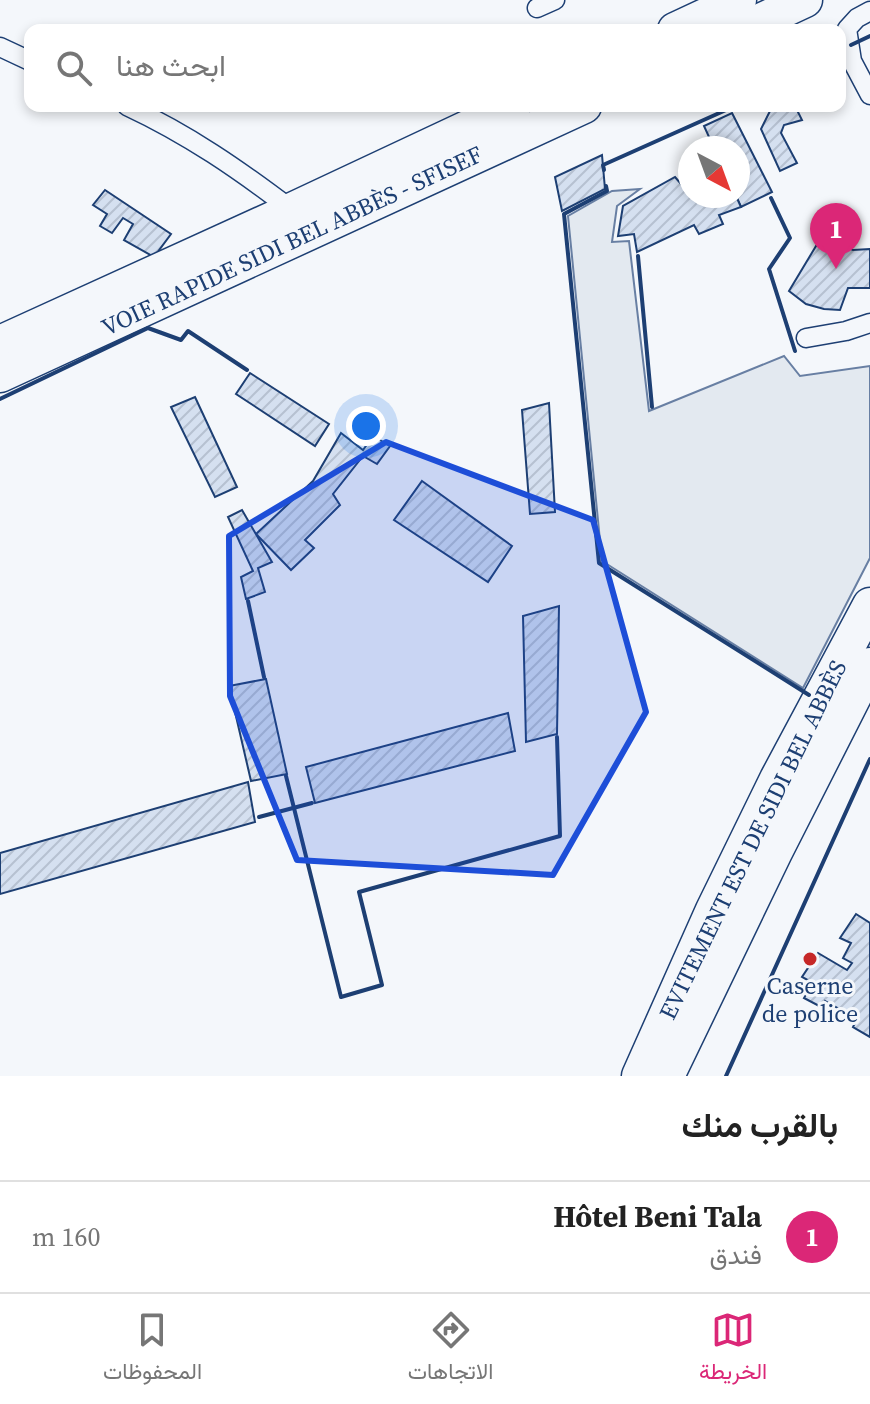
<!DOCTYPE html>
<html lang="ar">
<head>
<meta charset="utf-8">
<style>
	body { margin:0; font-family:"Source Serif 4",Vazirmatn,serif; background:#f2f2f2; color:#222; direction:rtl }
	.compass { position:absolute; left:678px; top:136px; width:72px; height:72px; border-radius:50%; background:#fff; box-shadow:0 4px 12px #0003; rotate:139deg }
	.you { position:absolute; left:366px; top:426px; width:28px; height:28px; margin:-20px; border:6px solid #fff; border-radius:50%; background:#1a73e8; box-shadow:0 0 0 12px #1a73e833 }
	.badge { display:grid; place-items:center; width:52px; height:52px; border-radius:50%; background:#db2777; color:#fff; font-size:26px; font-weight:700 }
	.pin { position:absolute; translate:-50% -66px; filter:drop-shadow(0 2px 4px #0008) }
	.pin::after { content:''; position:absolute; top:42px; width:28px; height:24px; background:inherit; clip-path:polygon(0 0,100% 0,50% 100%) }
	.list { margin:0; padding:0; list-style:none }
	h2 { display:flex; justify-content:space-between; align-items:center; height:104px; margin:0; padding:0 32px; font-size:34px }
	h2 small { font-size:26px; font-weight:400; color:#767676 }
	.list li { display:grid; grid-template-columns:52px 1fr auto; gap:24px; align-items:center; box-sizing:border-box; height:112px; padding:0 32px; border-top:2px solid #e0e0e0 }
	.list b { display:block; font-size:30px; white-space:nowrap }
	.list p { margin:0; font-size:26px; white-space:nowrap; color:#767676 }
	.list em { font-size:26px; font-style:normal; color:#767676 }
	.icon { flex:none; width:44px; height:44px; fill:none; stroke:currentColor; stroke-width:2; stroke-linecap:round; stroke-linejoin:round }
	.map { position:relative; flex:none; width:870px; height:1076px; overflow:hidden; direction:ltr }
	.search { position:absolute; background:#fff; box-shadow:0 4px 12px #0003; left:24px; right:24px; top:24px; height:88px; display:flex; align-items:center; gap:20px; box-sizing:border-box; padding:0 28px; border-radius:16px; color:#767676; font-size:30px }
	.sheet { height:216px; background:#fff }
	nav { display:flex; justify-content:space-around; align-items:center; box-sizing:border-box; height:112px; border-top:2px solid #e0e0e0; background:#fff; font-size:22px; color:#767676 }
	nav a { display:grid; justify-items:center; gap:4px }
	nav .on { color:#db2777 }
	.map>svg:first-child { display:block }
</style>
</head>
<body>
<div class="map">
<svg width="870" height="1076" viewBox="0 0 870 1076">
	<defs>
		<pattern id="building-hatch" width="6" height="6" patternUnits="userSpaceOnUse" patternTransform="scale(2)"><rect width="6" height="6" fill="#d5e0f0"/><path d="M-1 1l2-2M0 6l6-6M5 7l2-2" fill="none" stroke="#b6c1d1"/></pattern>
	</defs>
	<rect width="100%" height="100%" fill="#f4f7fb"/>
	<polygon fill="#e3e9f0" stroke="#687fa3" stroke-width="2" points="640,189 617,206 612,242 629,241 649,411 784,356 800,376 870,366 870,558 803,688 602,561 568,216 612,191"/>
	<g fill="url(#building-hatch)" stroke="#1d3f73" stroke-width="2">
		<polygon points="777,106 795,106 802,120 784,125 781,133 797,163 780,171 761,129 771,109"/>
		<polygon points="732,113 772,192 741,207 736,196 738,196 738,148 714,148 704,126"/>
		<polygon points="602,155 605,189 562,211 555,177"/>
		<polygon points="675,177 681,184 690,180 690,196 736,196 741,207 719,215 723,224 699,234 694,225 637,252 634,234 618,236 623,206"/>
		<polygon points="105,190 171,234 154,257 124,240 133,224 123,218 112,233 100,226 107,214 93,205"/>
		<polygon points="822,236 853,250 870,249 870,288 848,288 840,310 824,309 806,304 789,291"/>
		<polygon points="250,373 329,424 315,446 236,394"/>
		<polygon points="195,397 237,487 215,497 171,407"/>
		<polygon points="549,403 555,512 530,514 522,410"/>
		<polygon points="341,433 363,450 373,436 390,446 377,464 363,456 333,494 340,505 305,540 314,548 291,570 256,534 313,481"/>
		<polygon points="422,481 512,546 488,582 394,520"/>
		<polygon points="242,510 272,562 258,568 265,592 246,599 241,577 253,571 228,517"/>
		<polygon points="559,606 557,734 526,742 523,616"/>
		<polygon points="266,679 287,774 251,781 229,686"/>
		<polygon points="508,713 515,751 315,803 306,767"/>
		<polygon points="248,782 255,822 0,894 0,853"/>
		<polygon points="856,914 870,923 870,1037 853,1027 857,1019 825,1001 823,1008 804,998 813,983 802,977 818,953 847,970 852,963 843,958 851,943 840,938"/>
	</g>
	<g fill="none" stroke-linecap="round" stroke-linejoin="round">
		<g stroke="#1d3f73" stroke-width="21">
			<g id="street">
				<polyline points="537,8 555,0"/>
				<polyline points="870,11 857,18 847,29 852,61 870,95"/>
				<polyline points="0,47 30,61"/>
				<path d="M127,106C189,135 238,169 292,210"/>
				<polyline points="806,338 846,331 870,323"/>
			</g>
		</g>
		<g stroke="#1d3f73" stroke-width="37">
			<g id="highway">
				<polyline points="675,30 739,0"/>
				<polyline points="741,30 805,0"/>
				<polyline points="0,343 292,210 514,106"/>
				<polyline points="0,375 584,106"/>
				<polyline points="639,1076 713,910 777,779 870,605"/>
				<polyline points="667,1076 775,852 870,665"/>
			</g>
		</g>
		<use href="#street" stroke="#f4f7fb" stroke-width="18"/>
		<use href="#highway" stroke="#f4f7fb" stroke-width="34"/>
		<g stroke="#1d3f73" stroke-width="4">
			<polyline points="851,45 870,36"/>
			<polyline points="604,170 603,165 726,110 724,106"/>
			<polyline points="606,186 607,191 564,214 599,563 809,695"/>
			<polyline points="771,198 790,238 769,269 795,351"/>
			<polyline points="638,256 652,407"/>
			<polyline points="0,399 148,328 181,340 188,331 247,370"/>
			<polyline points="248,601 264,677"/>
			<polyline points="286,776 341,997 382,985 359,892 560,836 557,737"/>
			<polyline points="259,817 312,803"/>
			<polyline points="726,1076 870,759"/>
		</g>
	</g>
	<path fill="#1d4ed8" fill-opacity="0.2" stroke="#1d4ed8" stroke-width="6" stroke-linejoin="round" d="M386,442L593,520L646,712L553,875L297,860L230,696L229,536Z"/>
	<circle fill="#c62828" stroke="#f4f7fb" stroke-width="3" cx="810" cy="959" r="8"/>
	<g text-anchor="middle" stroke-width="6" stroke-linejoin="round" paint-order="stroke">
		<g font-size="24" fill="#1d3f73" stroke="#f4f7fb">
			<text transform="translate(292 241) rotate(-25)" y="8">VOIE RAPIDE SIDI BEL ABBÈS - SFISEF</text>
			<text transform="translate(753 840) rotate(-64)" y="8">EVITEMENT EST DE SIDI BEL ABBÈS</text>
		</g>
		<g font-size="24" fill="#1d3f73" stroke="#f4f7fb">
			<text x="810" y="994">Caserne<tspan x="810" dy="28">de police</tspan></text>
		</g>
	</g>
</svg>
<svg class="compass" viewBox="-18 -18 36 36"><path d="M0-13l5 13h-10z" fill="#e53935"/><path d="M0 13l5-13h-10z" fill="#767676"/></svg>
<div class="you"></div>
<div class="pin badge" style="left:836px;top:269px">1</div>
<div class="search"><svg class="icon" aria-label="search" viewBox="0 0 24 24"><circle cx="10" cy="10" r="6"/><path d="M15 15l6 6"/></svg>ابحث هنا</div>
</div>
<section class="sheet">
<h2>بالقرب منك<small></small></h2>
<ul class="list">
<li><span class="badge">1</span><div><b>Hôtel Beni Tala</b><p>فندق</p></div><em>160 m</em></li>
</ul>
</section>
<nav>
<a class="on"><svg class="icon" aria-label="map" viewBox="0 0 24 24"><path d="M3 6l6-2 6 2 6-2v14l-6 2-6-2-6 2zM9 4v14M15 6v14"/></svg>الخريطة</a>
<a><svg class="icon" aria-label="directions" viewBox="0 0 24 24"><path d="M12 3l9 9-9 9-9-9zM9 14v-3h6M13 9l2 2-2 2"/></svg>الاتجاهات</a>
<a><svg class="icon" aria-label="saved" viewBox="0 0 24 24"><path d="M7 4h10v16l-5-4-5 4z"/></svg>المحفوظات</a>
</nav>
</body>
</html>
